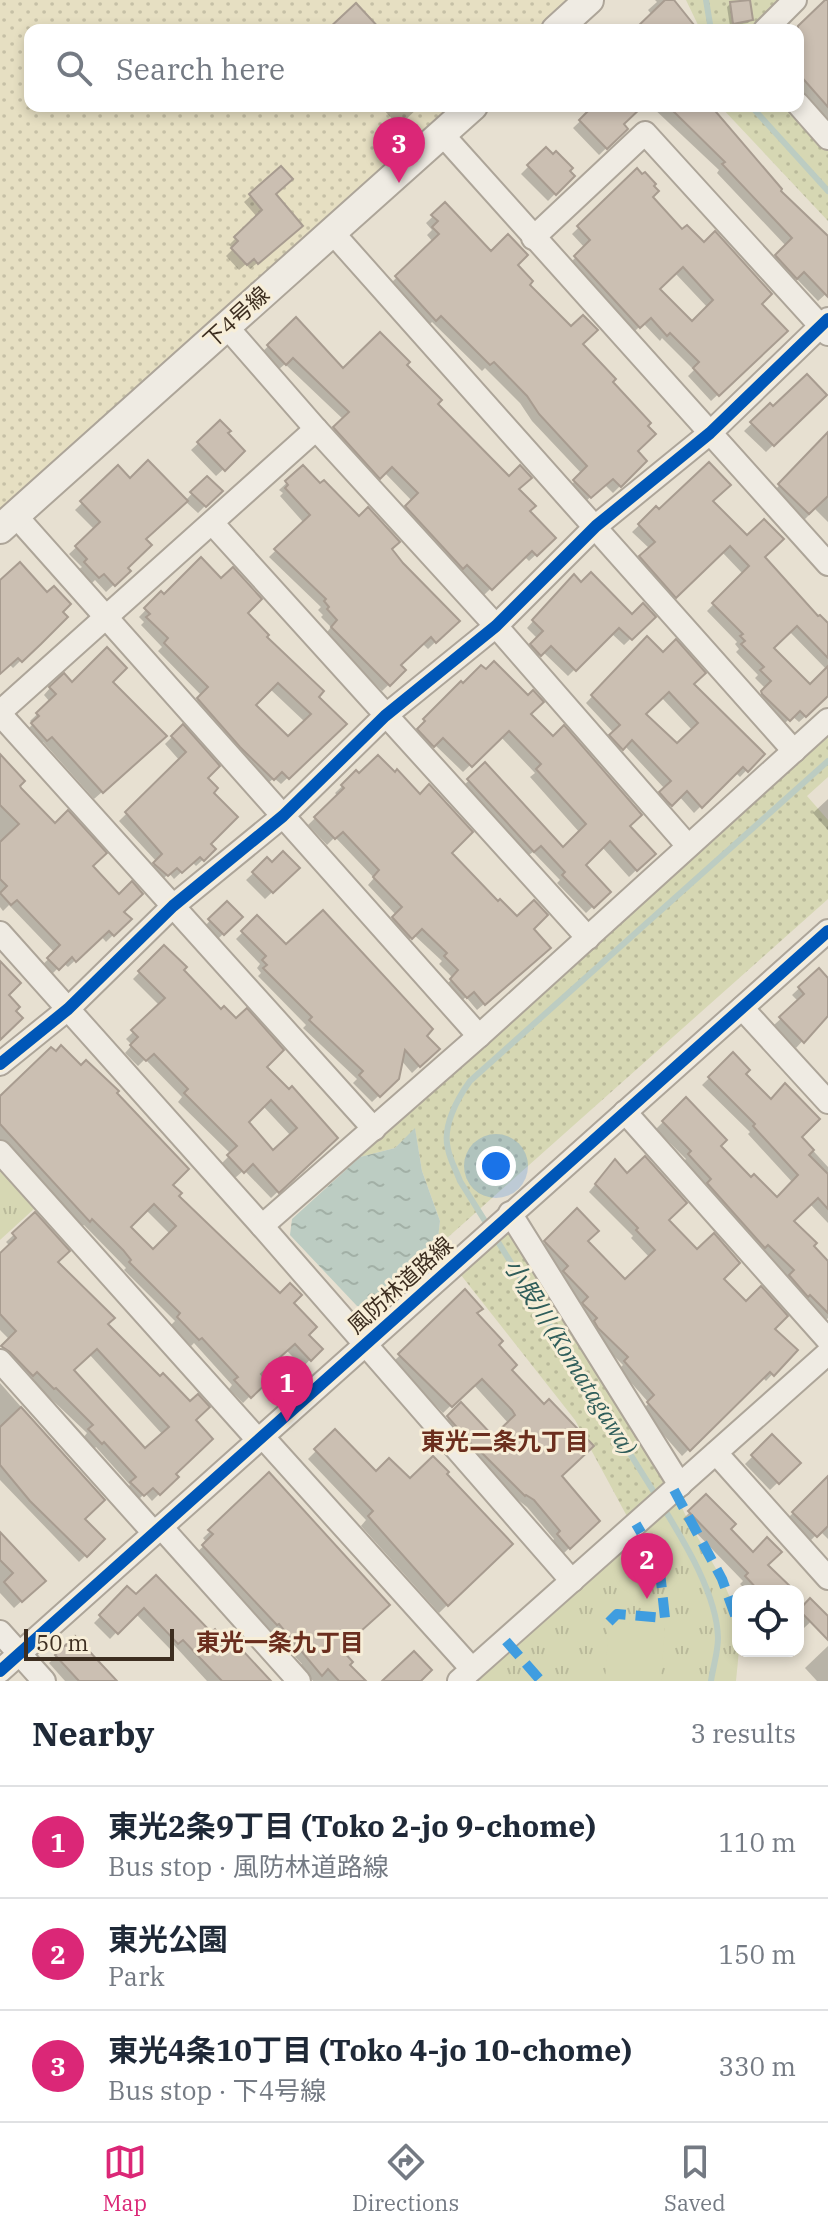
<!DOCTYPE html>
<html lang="en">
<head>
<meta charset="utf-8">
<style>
	body { margin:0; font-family:"IBM Plex Serif","Noto Sans JP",serif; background:#f6f6f7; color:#1f2937 }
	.controls { position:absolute; right:24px; bottom:24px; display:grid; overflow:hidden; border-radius:16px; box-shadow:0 4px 12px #0003 }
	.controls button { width:72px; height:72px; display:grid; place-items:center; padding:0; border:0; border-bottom:2px solid #e0e1e3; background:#fff; color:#1f2937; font:40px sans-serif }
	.scale { position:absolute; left:24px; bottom:20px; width:150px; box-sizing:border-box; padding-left:8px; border:4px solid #3d2e20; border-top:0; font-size:22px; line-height:28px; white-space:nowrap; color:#3d2e20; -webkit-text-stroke:6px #f7eed8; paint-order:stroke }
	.you { position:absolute; left:496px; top:1166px; width:28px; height:28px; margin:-20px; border:6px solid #fff; border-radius:50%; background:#1a73e8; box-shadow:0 0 0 12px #1a73e833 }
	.badge { display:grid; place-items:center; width:52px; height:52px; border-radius:50%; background:#db2777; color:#fff; font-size:26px; font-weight:700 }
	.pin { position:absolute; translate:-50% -66px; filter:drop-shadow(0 2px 4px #0008) }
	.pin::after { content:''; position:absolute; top:42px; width:28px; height:24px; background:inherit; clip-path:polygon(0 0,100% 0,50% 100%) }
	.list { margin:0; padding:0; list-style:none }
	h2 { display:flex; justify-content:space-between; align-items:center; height:104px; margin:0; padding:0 32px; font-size:34px }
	h2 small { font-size:26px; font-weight:400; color:#747a83 }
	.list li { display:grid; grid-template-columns:52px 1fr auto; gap:24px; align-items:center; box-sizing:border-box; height:112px; padding:0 32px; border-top:2px solid #e0e1e3 }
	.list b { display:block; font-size:30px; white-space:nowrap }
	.list p { margin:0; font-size:26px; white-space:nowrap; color:#747a83 }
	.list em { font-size:26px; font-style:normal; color:#747a83 }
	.icon { flex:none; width:44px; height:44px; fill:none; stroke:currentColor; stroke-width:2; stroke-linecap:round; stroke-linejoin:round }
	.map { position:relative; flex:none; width:828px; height:1681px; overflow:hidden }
	.search { position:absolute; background:#fff; box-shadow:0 4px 12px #0003; left:24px; right:24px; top:24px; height:88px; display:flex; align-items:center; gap:20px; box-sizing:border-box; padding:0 28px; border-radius:16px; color:#747a83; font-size:30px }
	.sheet { height:440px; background:#fff }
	nav { display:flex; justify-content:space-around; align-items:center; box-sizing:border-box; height:112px; border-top:2px solid #e0e1e3; background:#fff; font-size:22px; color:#747a83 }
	nav a { display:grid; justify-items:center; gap:4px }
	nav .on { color:#db2777 }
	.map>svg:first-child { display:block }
</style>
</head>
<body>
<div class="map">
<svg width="828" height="1681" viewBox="0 0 828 1681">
	<defs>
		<pattern id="farmland-dots" width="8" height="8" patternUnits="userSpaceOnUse" patternTransform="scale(2)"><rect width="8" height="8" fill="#e6dfc2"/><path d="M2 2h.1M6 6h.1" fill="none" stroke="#c6c0a6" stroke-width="1.8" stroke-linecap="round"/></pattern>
		<pattern id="grass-dots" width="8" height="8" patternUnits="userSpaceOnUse" patternTransform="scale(2)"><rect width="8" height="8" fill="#d6d7b3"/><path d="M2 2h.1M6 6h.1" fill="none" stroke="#b9b99a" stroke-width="1.8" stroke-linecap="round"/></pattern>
		<pattern id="park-tufts" width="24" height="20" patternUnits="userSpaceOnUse" patternTransform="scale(2)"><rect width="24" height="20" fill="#d6d7b3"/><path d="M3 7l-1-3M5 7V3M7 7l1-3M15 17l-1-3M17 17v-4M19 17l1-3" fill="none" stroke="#b9b99a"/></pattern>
		<pattern id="water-ripples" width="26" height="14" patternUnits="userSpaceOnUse" patternTransform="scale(2)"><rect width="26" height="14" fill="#bcccc2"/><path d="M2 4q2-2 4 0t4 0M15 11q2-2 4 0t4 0" fill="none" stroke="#a2b0a6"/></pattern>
	</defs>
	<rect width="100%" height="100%" fill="#e7e0d1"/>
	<polygon fill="url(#farmland-dots)" points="0,0 568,0 536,30 30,30 30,106 454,106 0,526"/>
	<g fill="url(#grass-dots)">
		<polygon points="686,0 782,0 765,30 693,30 698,25"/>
		<polygon points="720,106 798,106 828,138 828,221"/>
		<polygon points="828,730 828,777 807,796 828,820 828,899 437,1247 440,1221 422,1171 415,1129 395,1148 360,1157"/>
		<polygon points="506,1225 670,1484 629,1520 575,1420 457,1270"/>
	</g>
	<g fill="url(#park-tufts)">
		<polygon points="0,1170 35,1208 0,1240"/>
		<path d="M678,1498C694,1540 728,1576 737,1621C741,1642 738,1660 736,1681H473Z"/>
	</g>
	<polygon fill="#d6d7b3" points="609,1622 665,1625 661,1681 605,1681"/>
	<polygon fill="url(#water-ripples)" points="415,1128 422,1171 440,1221 437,1247 371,1306 357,1306 290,1235 292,1219 360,1157 395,1148"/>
	<g fill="#0003" fill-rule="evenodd">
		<polygon points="655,0 671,0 681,30 637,30 652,15 648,10 657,2"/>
		<polygon points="730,4 751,20 748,23 730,26 727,7"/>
		<polygon points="798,28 828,61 828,123 816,114 819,111 798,87 796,30"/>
		<polygon points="380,106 420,106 399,126"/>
		<polygon points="596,106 641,106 621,125 626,129 599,155 573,128"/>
		<polygon points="651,106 708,106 778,191 828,240 828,292 818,301 796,278 788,284 769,263 786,246 717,173 719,170"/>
		<polygon points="546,149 572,176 548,201 521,174"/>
		<polygon points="280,169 274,194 293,233 250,269 246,264 239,270 226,256 233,249 229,245 257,217 244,202"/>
		<path d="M637,171L650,197L682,232L704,245L785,331L711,401L688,376L694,370L662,338L660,341L643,323L632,334L569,264L585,248L572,234ZM675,273L708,308L692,324L658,289Z"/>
		<polygon points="445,205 491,254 515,265 527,285 611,382 635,451 645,461 613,493 604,484 583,504 568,488 582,474 532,421 520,403 485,368 482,371 432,322 428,326 389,285 433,242 427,235 432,230 426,223"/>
		<polygon points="296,320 343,370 405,365 435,404 517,489 528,511 554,538 529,561 524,556 483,596 400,514 413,502 384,472 372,484 328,436 344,420 285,364 278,370 261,353"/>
		<polygon points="824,395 766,452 744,431 770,406 773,409"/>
		<polygon points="220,423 225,433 243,451 216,476 191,450"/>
		<polygon points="828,435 828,522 815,509 801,523 773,492"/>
		<polygon points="118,468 130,481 185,501 207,478 220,491 198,513 185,501 144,539 125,568 128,571 106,592 95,580 91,584 78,570 82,567 69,554 95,530 75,510"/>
		<polygon points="303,468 390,550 457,621 428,649 422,643 399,665 404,670 382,691 325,635 331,627 321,617 323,615 318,610 321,607 269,557 304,523 280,496 283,493 279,490"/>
		<path d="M711,502L818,619L828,626V696L799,722L792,716L782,726L755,700L766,689L755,678L758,675L736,652L739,649L735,644L737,642L707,611L743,574L722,552L668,603L634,564L650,549L632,532L656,509L659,512ZM789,631L827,670L809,686L772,648Z"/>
		<polygon points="0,583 60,612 65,617 13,668 9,664 0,672"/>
		<polygon points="567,583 632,617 653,617 624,645 611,633 568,676 543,652 533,662 525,652 538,639 527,628"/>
		<path d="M161,594L245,613L264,637L344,724L281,784L274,778L266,785L191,706L202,696L158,651L162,647L141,625L144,622L139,617ZM270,689L305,722L288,739L253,705Z"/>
		<path d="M647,638L762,754L740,777L735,772L694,813L679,796L664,811L654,800L665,789L624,745L615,755L604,743L614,733L586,703ZM661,697L693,731L677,746L644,714Z"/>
		<polygon points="110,682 158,743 94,799 43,742 39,746 25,732 33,724 30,721 50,702 44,695 50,688"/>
		<polygon points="529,714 653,854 629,877 602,847 583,865 608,892 586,913 557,883 560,880 533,852 526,857 462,787 485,765 563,849 580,833 530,777 535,773 500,736 463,772 434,744 426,752 412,737 425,720"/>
		<polygon points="182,727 211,793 208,844 214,849 196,866 192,862 174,879 169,873 160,882 147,871 157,862 119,821 180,761 165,744"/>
		<polygon points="0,757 18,786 90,867 129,919 106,942 101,936 68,967 63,963 50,976 41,966 55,953 9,905 3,911 0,907"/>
		<polygon points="356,773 449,853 498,904 531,929 542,954 477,1010 466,997 459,1003 444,987 453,978 439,964 442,961 414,935 404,944 386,925 396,915 368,885 374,878 335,837 327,845 308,825 338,796 335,793"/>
		<polygon points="828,799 828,830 813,813"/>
		<polygon points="267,860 272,865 297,868 265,899 246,880"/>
		<polygon points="227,903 240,917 216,941 203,928"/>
		<polygon points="257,918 286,947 424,1035 437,1049 412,1073 401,1060 397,1078 372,1102 353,1083 357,1079 303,1028 306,1025 258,976 261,973 257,968 260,964 236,939"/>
		<path d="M164,947L264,1067L335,1138L271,1198L244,1170L235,1178L222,1163L231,1154L178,1102L182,1097L145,1059L138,1066L125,1053L132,1045L126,1039L160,1006L133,979ZM263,1106L291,1136L273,1152L246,1122Z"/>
		<polygon points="811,977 828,980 828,1013 796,1048 774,1025 799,1002 792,995"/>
		<polygon points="733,1055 743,1074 828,1167 828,1223 810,1204 791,1221 828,1263 828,1318 824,1322 783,1283 788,1278 760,1250 682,1163 686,1159 656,1129 686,1099 718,1146 751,1180 777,1199 793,1183 748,1134 750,1132 702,1085"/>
		<path d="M0,1098L171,1185L176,1196L280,1296L291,1303L306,1335L320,1349L303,1367L286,1350L259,1375L265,1381L243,1403L229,1389L232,1385L194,1343L191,1346L171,1325L175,1321L124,1270L126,1268L84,1225L81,1227L0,1139ZM146,1210L170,1234L153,1252L128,1227Z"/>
		<polygon points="608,1169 667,1220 721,1279 795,1350 766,1381 762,1377 682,1456 642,1410 649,1403 619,1369 623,1365 592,1334 577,1310 583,1305 558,1279 562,1274 539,1249 577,1211 586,1241 625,1282 650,1258 631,1238 633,1236 589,1192"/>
		<path d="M35,1215L56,1262L106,1324L193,1421L173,1474L176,1477L152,1501L145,1493L136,1502L125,1490L130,1485L96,1447L94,1449L83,1438L87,1433L28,1377L0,1356V1350L10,1340L0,1330V1255L10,1246L6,1242ZM89,1354L163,1435L145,1451L72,1370Z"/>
		<polygon points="465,1292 509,1370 560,1476 597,1521 562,1555 551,1543 554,1539 527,1507 518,1500 516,1502 441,1425 461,1405 493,1439 509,1424 473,1384 443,1413 393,1362"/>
		<polygon points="0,1383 103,1500 83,1519 102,1539 79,1562 0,1480"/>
		<polygon points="335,1432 376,1474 410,1481 444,1474 510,1544 439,1613 361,1526 366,1520 308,1459"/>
		<polygon points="772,1437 798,1463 770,1490 745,1464"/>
		<polygon points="269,1475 338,1649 348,1665 363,1681 313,1681 299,1666 302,1664 196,1553 207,1543 203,1538"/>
		<polygon points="821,1485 828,1489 828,1539 820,1531 809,1542 786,1520"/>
		<polygon points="706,1496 729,1529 792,1591 747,1591 740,1584 743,1581 683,1519"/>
		<polygon points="0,1535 43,1581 14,1608 0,1593"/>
		<polygon points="128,1588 136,1597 211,1635 262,1681 207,1681 174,1645 170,1649 135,1613 110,1639 94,1623"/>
		<polygon points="798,1597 806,1605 821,1612 804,1628 800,1624 798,1626"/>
		<polygon points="75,1639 117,1681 65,1681 49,1663"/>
		<polygon points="828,1646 828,1681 817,1681 805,1668"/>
	</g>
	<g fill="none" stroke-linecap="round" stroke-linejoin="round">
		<g stroke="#bcccc2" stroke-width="6">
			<polyline points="706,0 711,30"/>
			<polyline points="751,106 828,191"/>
			<path d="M657,1497L460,1181C456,1170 450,1160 448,1149C442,1127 457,1099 470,1081L828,761"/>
			<path d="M663,1507C685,1543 717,1595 718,1638C718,1652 713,1667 711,1681"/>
		</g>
	</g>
	<g fill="#cbbfb2" stroke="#a89c90" stroke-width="2" fill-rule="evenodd">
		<polygon points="665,0 674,0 698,30 634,30"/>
		<polygon points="750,0 753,20 733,24 730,2"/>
		<polygon points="825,0 828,0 828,107 798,73 798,26"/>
		<polygon points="356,3 381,30 327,30"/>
		<polygon points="593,106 643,106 624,124 628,129 607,149 579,120"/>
		<polygon points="668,106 711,106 782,189 781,191 828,236 828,297 804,272 797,279 775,255 792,238 722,164 725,162"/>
		<polygon points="546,147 553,154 556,151 573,168 570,171 575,176 556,195 527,165"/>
		<polygon points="281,166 293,179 276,194 303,226 258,264 254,259 247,265 231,248 238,241 234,237 262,210 249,194"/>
		<path d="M637,168L642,174L645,172L656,184L654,186L659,191L653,197L682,229L687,225L704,242L715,231L772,294L762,304L788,331L719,396L693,368L699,362L670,333L667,336L651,318L640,328L574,256L590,240L577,226ZM683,267L713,300L692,321L660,289Z"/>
		<polygon points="445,202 491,251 508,234 528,255 518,265 533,281 530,285 571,326 583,315 598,330 583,344 616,379 613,382 651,423 648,426 656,434 638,451 647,461 621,487 613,479 591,498 573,480 587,466 539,414 527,396 494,362 490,365 441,316 436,321 395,276 439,234 432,227 438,221 431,215"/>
		<polygon points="296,317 343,368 380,332 410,362 407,365 442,400 438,404 509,476 520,465 532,478 519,489 536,506 530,511 556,538 537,556 532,551 492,590 467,565 463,569 405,506 418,493 392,467 380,479 333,427 349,412 293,358 286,365 267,345"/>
		<polygon points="807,374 827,395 774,446 750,422 770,403 773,406"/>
		<polygon points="220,420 231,431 228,433 245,451 225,471 197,442"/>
		<polygon points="828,432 828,496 809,514 778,484"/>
		<polygon points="148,460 188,501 146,539 152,545 128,568 131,571 115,586 104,574 99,578 84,562 87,559 75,546 100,522 80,501 118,465 130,478"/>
		<polygon points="709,462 731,485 713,501 747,535 764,519 784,539 765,557 818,616 820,615 828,623 828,658 797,626 774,648 810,684 828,666 828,696 806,717 800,711 790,721 762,694 761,691 771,681 760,670 764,667 741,644 745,641 740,636 743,634 712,603 749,566 730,546 676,598 639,556 655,542 638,524 656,506 659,509"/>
		<polygon points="303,465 320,483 324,480 359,516 368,507 400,542 392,549 403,563 460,621 436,643 431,637 401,665 406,670 390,686 331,627 337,620 327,609 329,607 324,601 326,599 274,549 310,515 285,488 288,485 285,481"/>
		<polygon points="207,476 223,491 206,507 190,492"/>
		<path d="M201,557L221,578L233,567L262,599L248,613L269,635L267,637L324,691L319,697L347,724L289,779L282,772L274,780L240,747L197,698L208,687L164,643L168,638L146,617L150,614L144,608L161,591L164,594ZM278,683L311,714L288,736L256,705Z"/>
		<polygon points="20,562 47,592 54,586 71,604 63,612 68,617 41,644 22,662 18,658 0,674 0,580"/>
		<polygon points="591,572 632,614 643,603 656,617 632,640 619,628 576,671 551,646 541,656 530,644 543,631 532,620 574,574 581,582"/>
		<path d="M647,636L663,652L676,639L706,673L694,684L765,754L748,772L743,767L702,808L687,791L672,806L667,801L659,792L671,781L632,740L623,750L609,735L620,725L591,695ZM669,692L698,723L677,743L646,714Z"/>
		<polygon points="107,647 127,668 113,682 167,736 103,793 52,737 47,741 31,723 39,716 36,713 56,694 49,687 64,673 72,682"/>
		<polygon points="494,661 528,695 533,690 544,702 531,714 553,736 564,725 642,815 630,826 656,854 637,871 610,841 586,865 611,892 594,908 562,875 565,872 541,846 534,852 467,779 485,762 563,847 586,824 536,769 541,764 509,731 472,767 443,738 434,747 417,729 425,721 423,719 461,681 463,683 481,665 486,669"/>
		<polygon points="183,724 220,766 208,778 218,788 214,793 238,817 211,844 216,849 204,861 200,857 182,873 177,868 168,876 153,863 162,854 125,812 186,752 171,736"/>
		<polygon points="0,754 25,781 20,786 21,788 55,823 68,810 107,853 93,866 119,894 132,881 143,894 124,912 132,919 114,936 109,931 76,962 72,957 59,970 47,958 60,945 17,900 11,905 0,893 7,886 0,879 0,842 19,824 0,805"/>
		<polygon points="378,755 395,772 397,769 420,794 429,784 473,832 452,853 498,901 500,899 517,916 534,900 548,915 534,929 551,948 485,1005 474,992 467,998 450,979 458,970 444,956 447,953 422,929 412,939 392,917 402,907 373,877 379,870 343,832 335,839 314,817 344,788 341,785 356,770 359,773"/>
		<polygon points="283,851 300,868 273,893 252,872 267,857 272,862"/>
		<polygon points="227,901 243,917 224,935 208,919"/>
		<polygon points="323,910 433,1029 427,1036 440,1049 420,1067 405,1050 399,1079 380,1097 359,1075 363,1071 309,1020 312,1017 263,968 267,965 262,960 266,956 241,931 257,915 286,944"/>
		<path d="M164,945L187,967L184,970L221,1009L224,1006L236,1018L247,1008L284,1050L267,1067L289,1089L292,1086L338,1138L279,1193L253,1164L244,1173L227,1155L237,1146L184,1093L188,1089L154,1054L146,1061L130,1045L138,1037L131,1030L165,998L138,971ZM271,1100L297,1128L273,1150L249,1122Z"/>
		<polygon points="0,961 21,983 9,995 20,1007 16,1011 23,1018 0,1040"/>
		<polygon points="819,968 828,978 828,1016 804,1043 779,1017 804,994 798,987"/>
		<path d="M61,1045L81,1065L86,1060L119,1091L117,1093L189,1169L173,1185L182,1193L179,1196L280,1293L290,1283L302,1295L294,1303L317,1327L309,1335L323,1349L311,1361L295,1344L261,1374L268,1382L251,1398L234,1380L238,1377L202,1338L199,1340L177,1317L180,1313L129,1262L131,1260L123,1250L92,1219L90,1222L0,1124V1096L51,1047L56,1051ZM154,1204L176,1226L153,1249L131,1227Z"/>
		<polygon points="733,1052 750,1070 746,1074 771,1099 785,1083 820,1119 802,1137 814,1150 809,1155 828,1174 828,1209 818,1198 794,1221 817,1243 814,1246 828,1261 828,1313 810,1295 808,1297 789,1275 794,1270 768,1245 765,1248 707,1183 711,1179 688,1154 691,1151 662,1121 686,1097 727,1140 721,1146 751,1177 754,1174 777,1197 798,1175 753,1126 755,1124 708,1077"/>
		<polygon points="645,1156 687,1203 669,1220 697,1249 714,1233 740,1263 724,1279 746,1301 761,1286 788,1316 775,1329 798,1350 774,1376 770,1372 690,1451 647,1402 654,1395 624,1361 628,1357 598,1328 594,1321 597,1318 582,1303 588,1297 563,1271 568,1266 544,1241 577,1208 599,1231 588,1241 625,1279 655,1250 636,1230 638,1228 595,1184 615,1159 627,1173"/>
		<path d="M35,1212L70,1251L58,1262L115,1318L108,1324L160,1376L163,1373L190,1401L198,1394L210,1407L196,1420L213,1439L176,1474L179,1477L160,1495L153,1488L144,1496L130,1482L136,1477L104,1442L102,1444L88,1429L93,1425L56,1388L54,1389L37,1372L33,1376L10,1352L1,1346L16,1331L0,1314V1253L16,1238L12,1233ZM97,1349L169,1427L145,1448L74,1370Z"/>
		<polygon points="465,1289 483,1309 477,1313 503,1341 499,1345 517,1365 512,1370 544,1404 549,1399 594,1446 562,1476 600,1521 570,1549 557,1534 560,1531 534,1500 526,1495 525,1496 475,1446 474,1447 447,1416 461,1402 493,1436 515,1415 512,1410 482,1379 452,1407 398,1354"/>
		<polygon points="21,1407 105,1500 85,1519 105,1539 87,1557 30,1501 0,1465 0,1427"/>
		<polygon points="335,1429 376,1471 389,1458 410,1478 433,1456 449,1472 447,1474 513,1544 448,1606 368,1516 373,1511 314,1449"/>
		<polygon points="772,1434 801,1463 779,1484 751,1455"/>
		<polygon points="269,1472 390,1605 341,1649 353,1662 350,1665 366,1681 339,1681 328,1669 322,1676 279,1624 277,1625 202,1545 213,1534 208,1530"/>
		<polygon points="828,1476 828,1526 817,1537 792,1512"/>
		<polygon points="706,1494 736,1524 731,1529 753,1552 767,1537 782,1552 768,1565 795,1591 759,1591 745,1576 748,1573 688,1511"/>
		<polygon points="0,1532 46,1581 22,1602 4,1582 13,1573 0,1560"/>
		<polygon points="156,1575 211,1632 215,1629 227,1642 231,1638 271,1681 222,1681 183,1640 178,1644 144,1608 118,1634 99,1615 127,1586 136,1594"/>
		<polygon points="810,1598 828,1616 828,1640 799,1610"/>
		<polygon points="75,1636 117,1681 79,1681 55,1655"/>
		<polygon points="414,1651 432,1670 421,1681 382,1681"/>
	</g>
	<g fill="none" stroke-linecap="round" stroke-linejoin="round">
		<g stroke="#ada599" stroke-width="26">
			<g id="minor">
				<polyline points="765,30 795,0"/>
				<polyline points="798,104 828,138"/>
				<polyline points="442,134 828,564"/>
				<polyline points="332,232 794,751"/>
				<polyline points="533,238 645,133 828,334"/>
				<polyline points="226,326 316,429 496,626 688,846"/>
				<polyline points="15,515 479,1036"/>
				<polyline points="213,524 588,938"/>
				<polyline points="0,712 316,429"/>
				<polyline points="0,714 374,1129"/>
				<polyline points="0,933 262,1226 572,1581"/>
				<polyline points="742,1008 828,1102"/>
				<polyline points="0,1064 68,1009 173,906 283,816 385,716 496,626 596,526 710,433 828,319"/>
				<polyline points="625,1112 828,1340"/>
				<polyline points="0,1152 258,1440"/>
				<polyline points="510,1213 680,1485"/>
				<polyline points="262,1226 479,1036 828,720"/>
				<polyline points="0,1361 154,1533"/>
				<polyline points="262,1436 472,1669"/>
				<polyline points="716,1453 828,1578"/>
				<polyline points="161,1527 299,1681"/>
				<polyline points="0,1632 44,1681"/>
				<polyline points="0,1671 828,931"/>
				<polyline points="459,1681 828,1353"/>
			</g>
		</g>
		<g stroke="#ada599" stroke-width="32">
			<g id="tertiary">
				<polyline points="556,30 589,0"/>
				<polyline points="0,529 473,106"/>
			</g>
		</g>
		<use href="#minor" stroke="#efebe3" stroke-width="22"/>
		<use href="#tertiary" stroke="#efebe3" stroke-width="28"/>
		<g stroke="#3f9de0" stroke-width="10" stroke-dasharray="20 10" stroke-linecap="butt">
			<polyline points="674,1490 722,1579 736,1618 738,1630"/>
			<polyline points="609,1622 617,1614 665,1618 659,1563 636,1524"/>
			<polyline points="506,1641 541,1681"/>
		</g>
		<g stroke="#f7eed8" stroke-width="17">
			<g id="cycleway">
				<polyline points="0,1064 68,1009 173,906 283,816 385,716 496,626 596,526 710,433 828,319"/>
				<polyline points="0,1671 828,931"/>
			</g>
		</g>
		<use href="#cycleway" stroke="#0057b8" stroke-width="12"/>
	</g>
	<g text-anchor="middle" stroke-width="6" stroke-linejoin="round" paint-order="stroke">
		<g font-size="22" fill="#3d2e20" stroke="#f7eed8">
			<text transform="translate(236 317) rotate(-42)" y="8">下4号線</text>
			<text transform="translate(400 1285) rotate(-42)" y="8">風防林道路線</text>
		</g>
		<g font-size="24" font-style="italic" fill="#2f5d5a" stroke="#f7eed8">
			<text transform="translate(570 1357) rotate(58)" y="8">小股川 (Komatagawa)</text>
		</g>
		<g font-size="24" font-weight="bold" fill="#6b2e1e" stroke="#f7eed8">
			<text x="505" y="1450">東光二条九丁目</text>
			<text x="280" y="1651">東光一条九丁目</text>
		</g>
	</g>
</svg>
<div class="controls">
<button><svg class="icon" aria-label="locate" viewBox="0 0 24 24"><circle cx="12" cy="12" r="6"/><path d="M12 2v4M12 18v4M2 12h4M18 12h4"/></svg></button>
</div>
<div class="scale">50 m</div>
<div class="you"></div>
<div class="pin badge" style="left:287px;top:1422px">1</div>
<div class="pin badge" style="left:647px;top:1599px">2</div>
<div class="pin badge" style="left:399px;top:183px">3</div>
<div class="search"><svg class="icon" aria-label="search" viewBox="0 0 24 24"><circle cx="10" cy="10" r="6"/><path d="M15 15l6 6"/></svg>Search here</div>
</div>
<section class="sheet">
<h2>Nearby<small>3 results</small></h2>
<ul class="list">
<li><span class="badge">1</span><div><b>東光2条9丁目 (Toko 2-jo 9-chome)</b><p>Bus stop · 風防林道路線</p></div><em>110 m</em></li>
<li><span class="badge">2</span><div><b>東光公園</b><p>Park</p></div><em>150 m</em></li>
<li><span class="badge">3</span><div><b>東光4条10丁目 (Toko 4-jo 10-chome)</b><p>Bus stop · 下4号線</p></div><em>330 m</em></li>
</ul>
</section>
<nav>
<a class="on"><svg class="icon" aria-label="map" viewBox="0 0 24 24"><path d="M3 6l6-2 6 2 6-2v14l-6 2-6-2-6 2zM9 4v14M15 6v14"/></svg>Map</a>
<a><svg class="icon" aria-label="directions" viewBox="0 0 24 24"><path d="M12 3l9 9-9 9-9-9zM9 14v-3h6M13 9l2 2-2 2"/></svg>Directions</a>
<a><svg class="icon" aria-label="saved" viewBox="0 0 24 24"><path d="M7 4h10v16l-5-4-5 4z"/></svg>Saved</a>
</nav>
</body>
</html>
